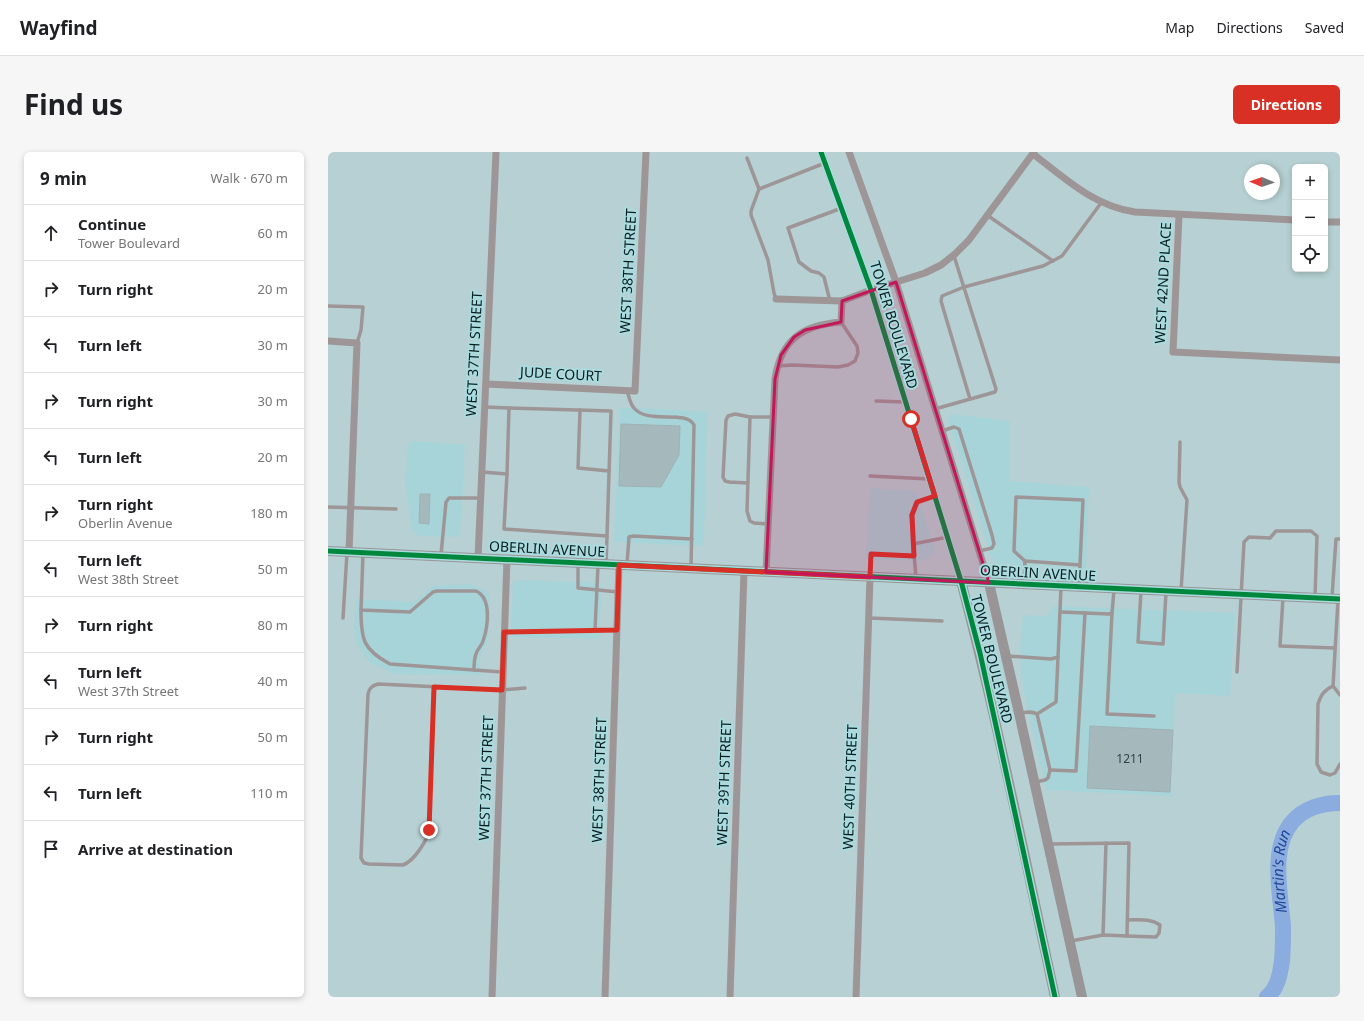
<!DOCTYPE html>
<html lang="en">
<head>
<meta charset="utf-8">
<style>
	body { margin:0; font-family:"Noto Sans",sans-serif; background:#f6f6f6; color:#202124 }
	.controls { position:absolute; right:12px; top:12px; display:grid; overflow:hidden; border-radius:6px; box-shadow:0 2px 6px #0003 }
	.controls button { width:36px; height:36px; display:grid; place-items:center; padding:0; border:0; border-bottom:1px solid #e0e0e0; background:#fff; color:#202124; font:20px sans-serif }
	.compass { position:absolute; left:916px; top:12px; width:36px; height:36px; border-radius:50%; background:#fff; box-shadow:0 2px 6px #0003; rotate:272deg }
	.stop { position:absolute; width:12px; height:12px; margin:-9px; border:3px solid #d93025; border-radius:50%; background:#fff }
	.stop.end { background:#d93025; border-color:#fff; box-shadow:0 1px 4px #0008 }
	.list { margin:0; padding:0; list-style:none }
	h2 { display:flex; justify-content:space-between; align-items:center; height:52px; margin:0; padding:0 16px; font-size:17px }
	h2 small { font-size:13px; font-weight:400; color:#757577 }
	.list li { display:grid; grid-template-columns:26px 1fr auto; gap:12px; align-items:center; box-sizing:border-box; height:56px; padding:0 16px; border-top:1px solid #e0e0e0 }
	.list b { display:block; font-size:15px; white-space:nowrap }
	.list p { margin:0; font-size:13px; white-space:nowrap; color:#757577 }
	.list em { font-size:13px; font-style:normal; color:#757577 }
	.icon { flex:none; width:22px; height:22px; fill:none; stroke:currentColor; stroke-width:2; stroke-linecap:round; stroke-linejoin:round }
	.map { position:relative; flex:none; width:1012px; height:845px; overflow:hidden; border-radius:6px }
	header { display:flex; align-items:center; gap:24px; box-sizing:border-box; height:56px; padding:0 20px; background:#fff; border-bottom:1px solid #e0e0e0 }
	header strong { font-size:19px }
	nav { display:flex; gap:22px; margin-inline-start:auto; font-size:14px }
	.intro { display:flex; align-items:center; justify-content:space-between; box-sizing:border-box; height:96px; padding:0 24px }
	h1 { margin:0; font-size:28px }
	.button { padding:10px 18px; border-radius:6px; background:#d93025; color:#fff; font-size:14px; font-weight:700 }
	main { display:flex; gap:24px; padding:0 24px }
	aside { flex:1; background:#fff; border-radius:6px; box-shadow:0 2px 6px #0003 }
	.map>svg:first-child { display:block }
</style>
</head>
<body>
<header>
<strong>Wayfind</strong>
<nav><a>Map</a><a>Directions</a><a>Saved</a></nav>
</header>
<div class="intro"><h1>Find us</h1><a class="button">Directions</a></div>
<main>
<aside>
<h2>9 min<small>Walk · 670 m</small></h2>
<ul class="list">
<li><svg class="icon" aria-label="ahead" viewBox="0 0 24 24"><path d="M12 20V5M6 11l6-6 6 6"/></svg><div><b>Continue</b><p>Tower Boulevard</p></div><em>60 m</em></li>
<li><svg class="icon" aria-label="right" viewBox="0 0 24 24"><path d="M7 20v-9h11M14 6l5 5-5 5"/></svg><div><b>Turn right</b></div><em>20 m</em></li>
<li><svg class="icon" aria-label="left" viewBox="0 0 24 24"><path d="M17 20v-9H6M10 6l-5 5 5 5"/></svg><div><b>Turn left</b></div><em>30 m</em></li>
<li><svg class="icon" aria-label="right" viewBox="0 0 24 24"><path d="M7 20v-9h11M14 6l5 5-5 5"/></svg><div><b>Turn right</b></div><em>30 m</em></li>
<li><svg class="icon" aria-label="left" viewBox="0 0 24 24"><path d="M17 20v-9H6M10 6l-5 5 5 5"/></svg><div><b>Turn left</b></div><em>20 m</em></li>
<li><svg class="icon" aria-label="right" viewBox="0 0 24 24"><path d="M7 20v-9h11M14 6l5 5-5 5"/></svg><div><b>Turn right</b><p>Oberlin Avenue</p></div><em>180 m</em></li>
<li><svg class="icon" aria-label="left" viewBox="0 0 24 24"><path d="M17 20v-9H6M10 6l-5 5 5 5"/></svg><div><b>Turn left</b><p>West 38th Street</p></div><em>50 m</em></li>
<li><svg class="icon" aria-label="right" viewBox="0 0 24 24"><path d="M7 20v-9h11M14 6l5 5-5 5"/></svg><div><b>Turn right</b></div><em>80 m</em></li>
<li><svg class="icon" aria-label="left" viewBox="0 0 24 24"><path d="M17 20v-9H6M10 6l-5 5 5 5"/></svg><div><b>Turn left</b><p>West 37th Street</p></div><em>40 m</em></li>
<li><svg class="icon" aria-label="right" viewBox="0 0 24 24"><path d="M7 20v-9h11M14 6l5 5-5 5"/></svg><div><b>Turn right</b></div><em>50 m</em></li>
<li><svg class="icon" aria-label="left" viewBox="0 0 24 24"><path d="M17 20v-9H6M10 6l-5 5 5 5"/></svg><div><b>Turn left</b></div><em>110 m</em></li>
<li><svg class="icon" aria-label="arrive" viewBox="0 0 24 24"><path d="M6 21V4h12l-3 4 3 4H6"/></svg><div><b>Arrive at destination</b></div></li>
</ul>
</aside>
<div class="map">
<svg width="1012" height="845" viewBox="0 0 1012 845">
	<rect width="100%" height="100%" fill="#b6d0d3"/>
	<g fill="#a7d4d8">
		<polygon points="292,256 312,256 379,260 376,394 286,390"/>
		<polygon points="624,262 682,269 681,329 761,335 758,416 668,411 662,402 620,266"/>
		<polygon points="84,289 137,293 132,385 91,384 84,379 77,328 80,293"/>
		<polygon points="542,336 588,339 608,400 600,406 594,409 538,407"/>
		<polygon points="193,428 274,431 271,487 183,485 185,430"/>
		<polygon points="141,432 156,437 161,443 160,489 152,505 152,523 67,522 41,510 29,492 26,476 28,447 87,450 104,434"/>
		<polygon points="726,454 907,461 902,544 847,541 843,644 718,638 695,536 692,497 695,463 719,464"/>
	</g>
	<g fill="none" stroke-linecap="round" stroke-linejoin="round">
		<path stroke="#8bacde" stroke-width="16" id="s1" d="M939,845C950,836 952,822 954,809C955,798 955,787 955,775C953,743 941,696 965,669C978,655 994,651 1012,651"/>
	</g>
	<g fill="#a5b9bd" stroke="#9eb2b6">
		<polygon points="293,272 352,274 351,303 333,335 291,334"/>
		<polygon points="92,342 102,342 101,372 91,371"/>
		<polygon points="762,574 845,578 842,640 759,636"/>
	</g>
	<g fill="none" stroke-linecap="round" stroke-linejoin="round">
		<g stroke="#9e9696" stroke-width="3.5">
			<polyline points="419,6 431,37"/>
			<polyline points="659,63 725,109"/>
			<polyline points="448,147 446,141 440,108 423,63 423,59 431,37 497,11"/>
			<polyline points="502,149 496,125 491,121 483,119 471,110 460,76 514,56"/>
			<polyline points="0,154 35,155 33,178 29,191"/>
			<polyline points="449,214 465,213 510,215 520,213 527,209 530,201 529,194 513,170"/>
			<path d="M299,239C301,244 302,252 306,256C320,273 358,257 366,273L363,415"/>
			<polyline points="642,247 613,149 614,144 636,135 715,114 734,104 773,51"/>
			<polyline points="548,249 577,250"/>
			<polyline points="157,255 181,256 179,322"/>
			<polyline points="181,256 283,259 279,384"/>
			<polyline points="607,257 667,240 668,237 626,104"/>
			<polyline points="252,258 250,316 281,319"/>
			<polyline points="614,279 626,275 631,277 664,383 666,392 664,396 651,399"/>
			<polyline points="852,290 851,330 852,335 859,348 853,439"/>
			<polyline points="154,320 179,322 176,377 279,384 278,411"/>
			<polyline points="542,324 601,327"/>
			<polyline points="420,331 401,330 397,329 395,325 398,268 400,264 407,262 422,265"/>
			<polyline points="0,355 68,357"/>
			<polyline points="440,372 426,371 422,369 419,359 422,265 445,265"/>
			<polyline points="585,392 620,385"/>
			<path d="M35,401L33,458L82,460L105,440L109,439H148C164,446 160,475 155,489C154,494 149,497 148,502C146,507 146,513 146,518L175,520"/>
			<polyline points="113,403 118,350 121,346 152,346"/>
			<polyline points="250,412 250,436 290,440"/>
			<polyline points="299,412 301,385 305,384 364,387"/>
			<polyline points="542,424 543,402 586,404"/>
			<polyline points="588,426 583,363 589,350 607,344"/>
			<polyline points="696,431 697,409"/>
			<polyline points="751,434 755,348 688,345 686,399 697,409 752,413"/>
			<polyline points="813,439 810,490 835,492 838,441"/>
			<polyline points="1004,445 1008,387 1012,387"/>
			<polyline points="955,446 952,494 1007,496"/>
			<polyline points="1010,448 1005,534 1012,543"/>
			<path d="M33,458C33,487 35,498 62,512L146,518"/>
			<polyline points="733,460 781,462 784,461 786,438"/>
			<polyline points="784,461 779,562 826,564"/>
			<polyline points="15,466 19,401"/>
			<polyline points="541,466 614,469"/>
			<polyline points="267,478 270,413"/>
			<polyline points="176,480 289,478"/>
			<polyline points="679,504 723,507 730,505 733,435"/>
			<polyline points="909,520 916,390 921,385 942,386 948,379 983,379 989,384 987,445"/>
			<path d="M1005,534C996,538 993,543 990,552L989,612L993,620L1002,623L1007,621L1012,612"/>
			<path d="M106,535L101,678C99,689 86,709 75,713L41,712L36,711L33,706L40,542C41,536 44,534 50,532L174,538L197,536"/>
			<path d="M693,561C699,560 704,559 709,562L722,618L720,626L717,628L708,630"/>
			<polyline points="709,562 728,550 730,505"/>
			<polyline points="722,618 748,619 757,461"/>
			<polyline points="721,692 801,691 799,784 775,783 743,789"/>
			<polyline points="775,783 778,691"/>
			<path d="M799,784L828,785L831,781L832,773C822,766 811,768 800,768"/>
		</g>
		<g stroke="#9e9696" stroke-width="7">
			<polyline points="493,0 543,138 633,429"/>
			<polyline points="521,0 568,130 661,431"/>
			<path d="M705,2C737,26 765,54 807,60L967,68"/>
			<polyline points="851,63 845,200 1012,208"/>
			<polyline points="997,70 1012,70"/>
			<polyline points="448,147 514,149 543,138 597,121 613,113 627,102 641,88 706,0"/>
			<polyline points="0,189 29,191 21,400"/>
			<polyline points="158,232 307,239 318,0"/>
			<polyline points="150,406 168,0"/>
			<path d="M438,420L447,227C453,187 475,173 513,170L514,149"/>
			<polyline points="164,845 179,407"/>
			<polyline points="277,845 291,413"/>
			<polyline points="402,845 416,419"/>
			<polyline points="528,845 542,425"/>
		</g>
		<g stroke="#999495" stroke-width="10">
			<polyline points="0,399 1012,447"/>
			<path d="M633,429C669,567 697,706 727,845"/>
			<polyline points="661,431 691,561 754,845"/>
		</g>
		<g stroke="#aadbdf" stroke-width="8">
			<g id="cycleway">
				<polyline points="493,0 543,138 633,429 652,501 670,583 727,845"/>
				<polyline points="0,399 1012,447"/>
			</g>
		</g>
		<use href="#cycleway" stroke="#00873e" stroke-width="5"/>
	</g>
	<g fill="none" stroke-linecap="round" stroke-linejoin="round">
		<polyline stroke="#d93025" stroke-width="5" points="101,678 106,535 174,538 176,480 289,478 291,413 542,425 543,402 586,404 584,363 589,350 607,344 583,267"/>
	</g>
	<path fill="#c2185b" fill-opacity="0.2" stroke="#c2185b" stroke-width="3" stroke-linejoin="round" d="M568,130L661,431L438,420L447,227L453,203L466,185L477,178L513,170L514,149Z"/>
	<g text-anchor="middle" stroke-width="4" stroke-linejoin="round" paint-order="stroke">
		<g font-size="12" fill="#314548">
			<text x="802" y="611">1211</text>
		</g>
		<g font-size="14" fill="#081c1e" stroke="#aadbdf">
			<text transform="translate(300 119) rotate(-87)" y="5">WEST 38TH STREET</text>
			<text transform="translate(835 131) rotate(-87)" y="5">WEST 42ND PLACE</text>
			<text transform="translate(566 173) rotate(73)" y="5">TOWER BOULEVARD</text>
			<text transform="translate(146 202) rotate(-87)" y="5">WEST 37TH STREET</text>
			<text transform="translate(233 222) rotate(3)" y="5">JUDE COURT</text>
			<text transform="translate(219 397) rotate(3)" y="5">OBERLIN AVENUE</text>
			<text transform="translate(710 421) rotate(3)" y="5">OBERLIN AVENUE</text>
			<text transform="translate(664 507) rotate(76)" y="5">TOWER BOULEVARD</text>
			<text transform="translate(158 626) rotate(-88)" y="5">WEST 37TH STREET</text>
			<text transform="translate(271 628) rotate(-88)" y="5">WEST 38TH STREET</text>
			<text transform="translate(396 631) rotate(-88)" y="5">WEST 39TH STREET</text>
			<text transform="translate(522 635) rotate(-88)" y="5">WEST 40TH STREET</text>
		</g>
		<g font-size="15" font-style="italic" fill="#20489a" stroke="#aadbdf">
			<text dy="5" stroke="none"><textPath href="#s1" startOffset="130">Martin's Run</textPath></text>
		</g>
	</g>
</svg>
<div class="controls">
<button>+</button>
<button>−</button>
<button><svg class="icon" aria-label="locate" viewBox="0 0 24 24"><circle cx="12" cy="12" r="6"/><path d="M12 2v4M12 18v4M2 12h4M18 12h4"/></svg></button>
</div>
<svg class="compass" viewBox="-18 -18 36 36"><path d="M0-13l5 13h-10z" fill="#e53935"/><path d="M0 13l5-13h-10z" fill="#757577"/></svg>
<div class="stop" style="left:583px;top:267px"></div>
<div class="stop end" style="left:101px;top:678px"></div>
</div>
</main>
</body>
</html>
